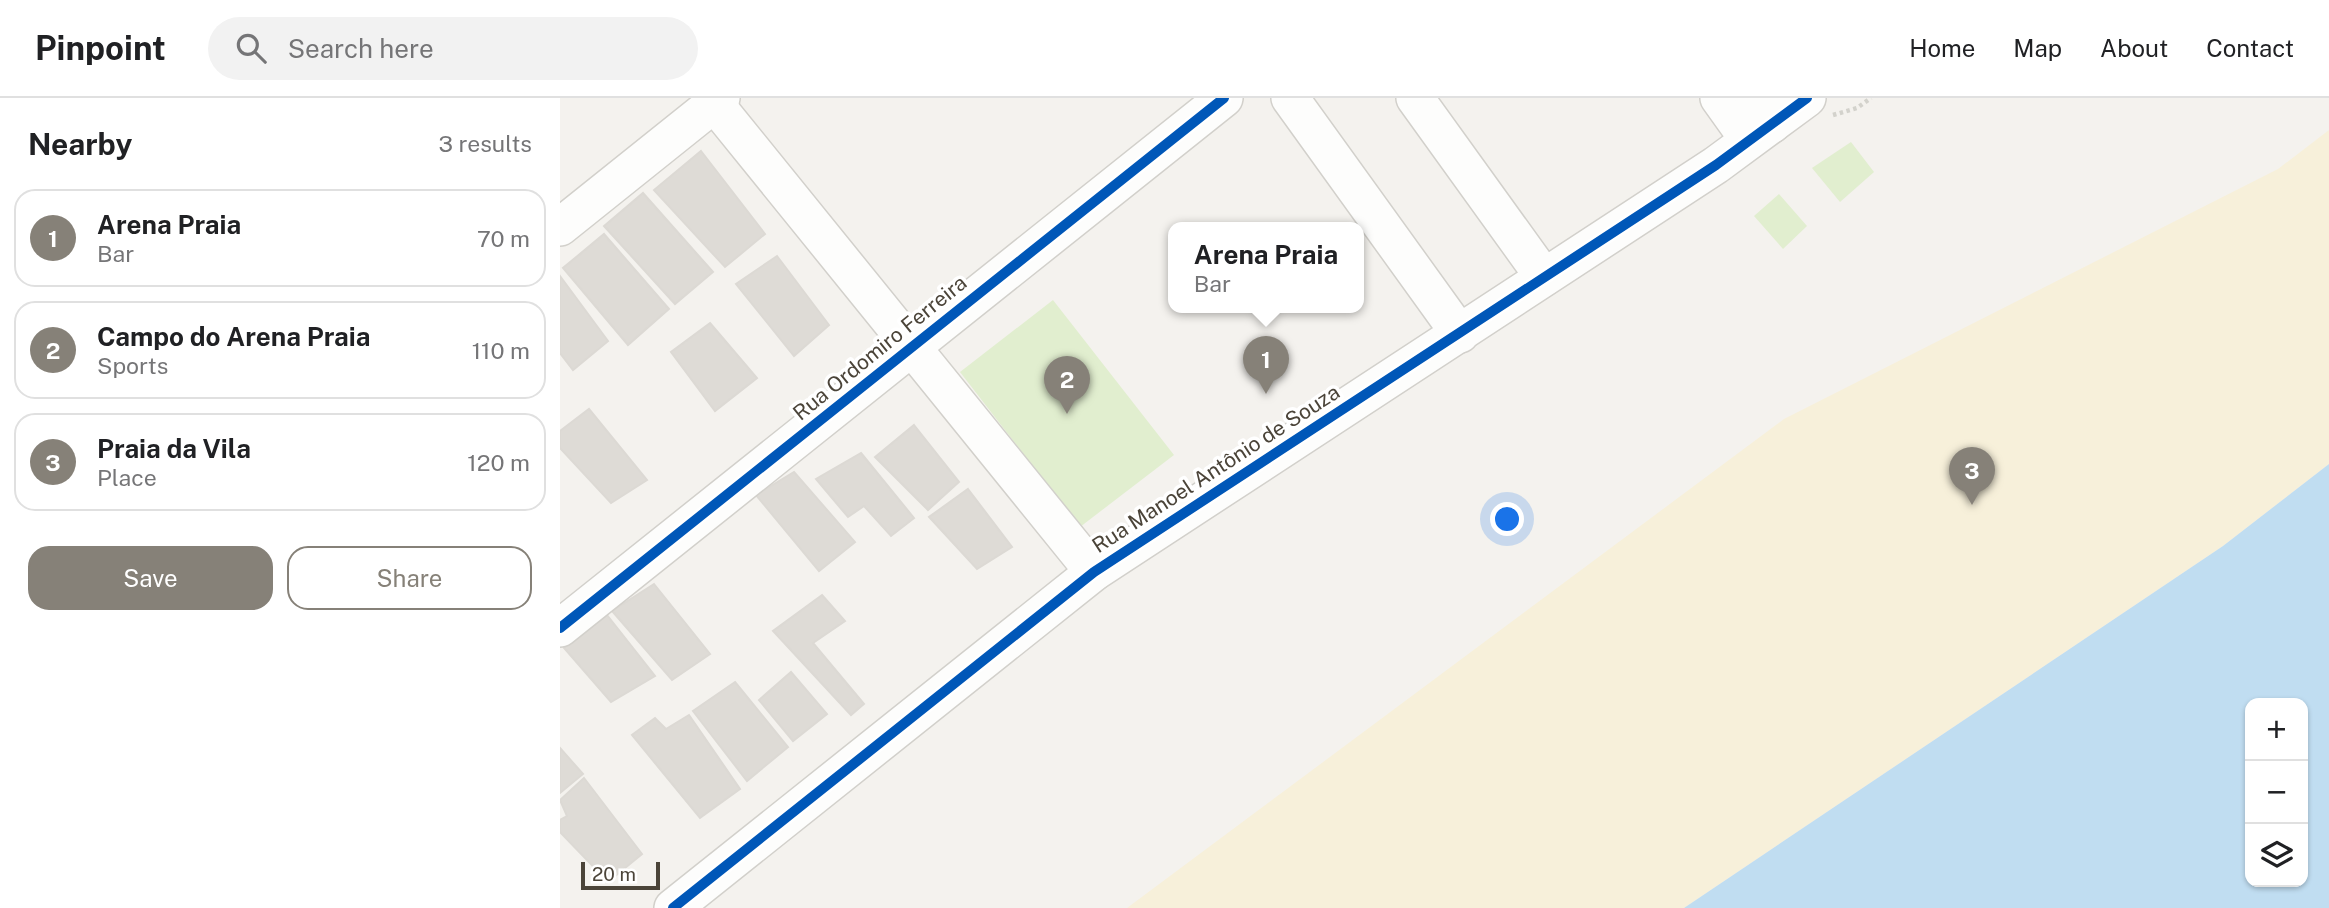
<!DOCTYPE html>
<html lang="en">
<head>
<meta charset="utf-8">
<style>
	body { margin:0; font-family:"Public Sans",sans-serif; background:#f2f2f2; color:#202124 }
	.controls { position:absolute; right:21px; bottom:21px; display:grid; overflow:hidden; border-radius:14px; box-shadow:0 2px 5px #0004 }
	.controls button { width:63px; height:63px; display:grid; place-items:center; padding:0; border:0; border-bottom:2px solid #e0e0e0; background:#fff; color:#202124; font:35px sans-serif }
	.scale { position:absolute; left:21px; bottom:18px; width:79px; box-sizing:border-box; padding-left:7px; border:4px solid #4b4439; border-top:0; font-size:19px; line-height:24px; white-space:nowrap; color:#4b4439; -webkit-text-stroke:5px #fff; paint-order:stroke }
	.you { position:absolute; left:948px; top:422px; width:24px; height:24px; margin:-18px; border:5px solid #fff; border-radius:50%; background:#1a73e8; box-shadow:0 0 0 10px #1a73e833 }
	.badge { display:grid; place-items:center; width:46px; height:46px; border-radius:50%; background:#868178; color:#fff; font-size:23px; font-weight:700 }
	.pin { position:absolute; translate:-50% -58px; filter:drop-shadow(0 2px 4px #0008) }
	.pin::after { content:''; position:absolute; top:37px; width:24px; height:21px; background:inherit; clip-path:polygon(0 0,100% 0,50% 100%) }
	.popup { position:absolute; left:608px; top:124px; width:196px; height:91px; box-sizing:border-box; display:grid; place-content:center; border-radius:14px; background:#fff; filter:drop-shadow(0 2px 5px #0005); font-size:23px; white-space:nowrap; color:#757577 }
	.popup b { font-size:26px; color:#202124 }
	.popup::after { content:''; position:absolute; left:50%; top:100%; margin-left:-14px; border:14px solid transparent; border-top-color:#fff }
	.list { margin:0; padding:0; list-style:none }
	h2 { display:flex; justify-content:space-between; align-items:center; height:91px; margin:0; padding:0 28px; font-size:30px }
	h2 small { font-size:23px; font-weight:400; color:#757577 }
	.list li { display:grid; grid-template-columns:46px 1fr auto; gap:21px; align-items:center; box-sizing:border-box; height:98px; margin:0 14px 14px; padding:0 14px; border:2px solid #e0e0e0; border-radius:21px }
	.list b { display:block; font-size:26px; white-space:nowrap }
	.list p { margin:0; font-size:23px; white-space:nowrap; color:#757577 }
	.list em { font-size:23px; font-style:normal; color:#757577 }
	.actions { display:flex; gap:14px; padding:21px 28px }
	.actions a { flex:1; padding:16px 0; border:2px solid #868178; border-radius:21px; text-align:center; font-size:24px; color:#868178 }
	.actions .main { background:#868178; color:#fff }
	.icon { flex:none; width:38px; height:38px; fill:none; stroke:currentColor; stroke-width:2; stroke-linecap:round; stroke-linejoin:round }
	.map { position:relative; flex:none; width:1769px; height:810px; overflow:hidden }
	header { display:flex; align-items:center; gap:42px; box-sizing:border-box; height:98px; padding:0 35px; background:#fff; border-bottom:2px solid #e0e0e0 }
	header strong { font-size:33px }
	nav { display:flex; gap:38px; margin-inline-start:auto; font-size:24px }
	.search { width:490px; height:63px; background:#f2f2f2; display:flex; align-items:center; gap:18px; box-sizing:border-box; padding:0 24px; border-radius:38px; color:#757577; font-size:26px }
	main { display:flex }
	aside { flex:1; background:#fff }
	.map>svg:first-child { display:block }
</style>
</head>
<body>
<header>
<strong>Pinpoint</strong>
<div class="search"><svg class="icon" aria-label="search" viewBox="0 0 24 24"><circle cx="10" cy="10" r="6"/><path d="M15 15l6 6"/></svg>Search here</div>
<nav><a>Home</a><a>Map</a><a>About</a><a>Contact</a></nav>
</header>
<main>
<aside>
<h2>Nearby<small>3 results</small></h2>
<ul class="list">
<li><span class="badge">1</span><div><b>Arena Praia</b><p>Bar</p></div><em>70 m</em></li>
<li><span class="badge">2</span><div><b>Campo do Arena Praia</b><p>Sports</p></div><em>110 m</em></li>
<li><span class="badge">3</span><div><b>Praia da Vila</b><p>Place</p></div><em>120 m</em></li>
</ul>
<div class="actions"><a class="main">Save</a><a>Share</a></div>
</aside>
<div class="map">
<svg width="1769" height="810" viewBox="0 0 1769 810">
	<rect width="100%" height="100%" fill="#f4f2ee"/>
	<g fill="#e1eecf">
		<polygon points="1291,44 1314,74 1280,104 1252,70"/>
		<polygon points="1219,96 1247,128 1223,151 1194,118"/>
		<polygon points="493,202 614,357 520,429 400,274"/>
	</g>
	<polygon fill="#f7f0da" points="1769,32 1769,366 1663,448 1124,810 567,810 1224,321 1718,71"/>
	<path fill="#c0ddf1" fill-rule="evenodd" d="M1769,366V810H1124L1663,448ZM1690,605H1743V784H1690Z"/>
	<g fill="#dedbd6" stroke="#dcd9d4" stroke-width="2">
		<polygon points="141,53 205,136 165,169 94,92"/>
		<polygon points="83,95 153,174 115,206 44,128"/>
		<polygon points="44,136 109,211 68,247 3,170"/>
		<polygon points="217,158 269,227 234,258 176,186"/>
		<polygon points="0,178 48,243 13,272 0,255"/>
		<polygon points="150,225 197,280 155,313 111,254"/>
		<polygon points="29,311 87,382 51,405 0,350 0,333"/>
		<polygon points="354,327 399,384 368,412 315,359"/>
		<polygon points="301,355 354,420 331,438 304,408 288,419 256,381"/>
		<polygon points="234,374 295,444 259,473 196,397"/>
		<polygon points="408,391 452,449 417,471 369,419"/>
		<polygon points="94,486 150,556 112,582 52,513"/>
		<polygon points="262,497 285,523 253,545 304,606 291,617 213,533"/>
		<polygon points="47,517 95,578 51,604 4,550"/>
		<polygon points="231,574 267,616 233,643 199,602"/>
		<polygon points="175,584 228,649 187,683 133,613"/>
		<polygon points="129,617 180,691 140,720 72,637 95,620 106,631"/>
		<polygon points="0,650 23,676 0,695"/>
		<polygon points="24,680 82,756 48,784 0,734 0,722 7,718 0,702"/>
	</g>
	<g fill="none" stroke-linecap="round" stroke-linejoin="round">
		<g stroke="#d2d0cb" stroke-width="40">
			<g id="minor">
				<polyline points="730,0 900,236"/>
				<polyline points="855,0 984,179"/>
				<polyline points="1159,0 1189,42"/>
				<polyline points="1194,0 1212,26"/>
				<polyline points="154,5 534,474"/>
				<polyline points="0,129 161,0"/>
				<polyline points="0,530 664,0"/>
				<polyline points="113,810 534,474 1156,67 1247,0"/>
			</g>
		</g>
		<polyline stroke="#d3d2cc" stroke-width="4.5" stroke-dasharray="3.5 3.5" stroke-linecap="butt" points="1273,17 1297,10 1311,0"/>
		<use href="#minor" stroke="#fdfdfc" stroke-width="37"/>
		<g stroke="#fff" stroke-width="15">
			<g id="cycleway">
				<polyline points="0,530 664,0"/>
				<polyline points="113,810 534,474 1156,67 1247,0"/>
			</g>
		</g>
		<use href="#cycleway" stroke="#0057b8" stroke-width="10"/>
	</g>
	<g text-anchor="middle" stroke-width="7" stroke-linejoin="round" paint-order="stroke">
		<g font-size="21" fill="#4b4439" stroke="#fff">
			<text transform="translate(320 250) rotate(-39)" y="7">Rua Ordomiro Ferreira</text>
			<text transform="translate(656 371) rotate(-33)" y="7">Rua Manoel Antônio de Souza</text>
		</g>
	</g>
</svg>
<div class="controls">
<button>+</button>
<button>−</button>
<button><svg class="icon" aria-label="layers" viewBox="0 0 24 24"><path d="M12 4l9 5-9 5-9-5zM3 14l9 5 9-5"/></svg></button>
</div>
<div class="scale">20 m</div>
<div class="you"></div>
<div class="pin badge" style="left:706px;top:296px">1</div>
<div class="popup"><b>Arena Praia</b>Bar</div>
<div class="pin badge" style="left:507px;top:316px">2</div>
<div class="pin badge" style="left:1412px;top:407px">3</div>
</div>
</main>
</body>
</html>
